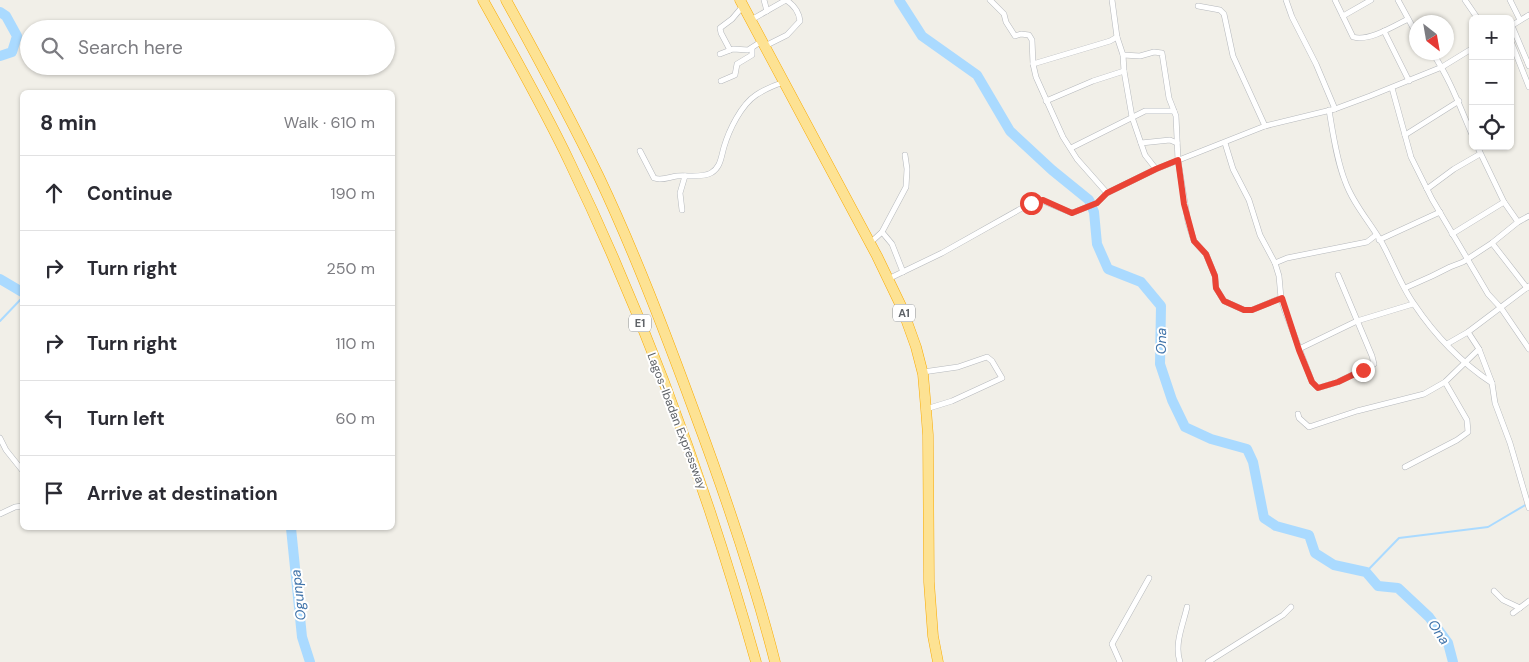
<!DOCTYPE html>
<html lang="en">
<head>
<meta charset="utf-8">
<style>
	body { margin:0; font-family:"DM Sans",sans-serif; background:#f7f7f7; color:#2b2b33 }
	.controls { position:absolute; right:15px; top:15px; display:grid; overflow:hidden; border-radius:8px; box-shadow:0 1px 4px #0004 }
	.controls button { width:45px; height:45px; display:grid; place-items:center; padding:0; border:0; border-bottom:1px solid #e1e1e2; background:#fff; color:#2b2b33; font:25px sans-serif }
	.compass { position:absolute; left:1409px; top:15px; width:45px; height:45px; border-radius:50%; background:#fff; box-shadow:0 1px 4px #0004; rotate:149deg }
	.stop { position:absolute; width:15px; height:15px; margin:-11px; border:4px solid #ea4335; border-radius:50%; background:#fff }
	.stop.end { background:#ea4335; border-color:#fff; box-shadow:0 1px 5px #0008 }
	.list { margin:0; padding:0; list-style:none }
	h2 { display:flex; justify-content:space-between; align-items:center; height:65px; margin:0; padding:0 20px; font-size:21px }
	h2 small { font-size:16px; font-weight:400; color:#7c7c81 }
	.list li { display:grid; grid-template-columns:32px 1fr auto; gap:15px; align-items:center; box-sizing:border-box; height:75px; padding:0 20px; border-top:1px solid #e1e1e2 }
	.list b { display:block; font-size:19px; white-space:nowrap }
	.list em { font-size:16px; font-style:normal; color:#7c7c81 }
	.icon { flex:none; width:28px; height:28px; fill:none; stroke:currentColor; stroke-width:2; stroke-linecap:round; stroke-linejoin:round }
	.map { position:relative; flex:none; width:1529px; height:662px; overflow:hidden }
	.search { position:absolute; background:#fff; box-shadow:0 1px 4px #0004; left:20px; top:20px; width:375px; height:55px; display:flex; align-items:center; gap:12px; box-sizing:border-box; padding:0 18px; border-radius:28px; color:#7c7c81; font-size:19px }
	.panel { position:absolute; background:#fff; box-shadow:0 1px 4px #0004; left:20px; top:90px; width:375px; height:440px; border-radius:8px }
	.map>svg:first-child { display:block }
</style>
</head>
<body>
<div class="map">
<svg width="1529" height="662" viewBox="0 0 1529 662">
	<rect width="100%" height="100%" fill="#f1efe8"/>
	<g fill="none" stroke-linecap="round" stroke-linejoin="round">
		<g stroke="#aadaff" stroke-width="2">
			<polyline points="0,321 22,298"/>
			<polyline points="1366,572 1399,538 1488,527 1527,504"/>
		</g>
		<g stroke="#aadaff" stroke-width="10">
			<polyline points="899,0 922,36 977,75 1010,131 1052,170 1089,200 1094,212 1097,244 1108,269 1141,282 1161,306 1160,364 1172,400 1185,427 1211,439 1247,449 1253,462 1264,518 1276,526 1309,535 1315,553 1334,565 1366,572 1378,586 1398,588 1429,617 1448,643 1453,662"/>
			<polyline points="0,12 6,16 17,36 12,52 0,56"/>
			<polyline points="0,279 22,292"/>
			<polyline points="291,528 302,637 310,662"/>
		</g>
		<g stroke="#b5b8bc" stroke-width="6">
			<g id="street">
				<polyline points="764,0 767,11"/>
				<polyline points="1112,0 1117,37 1123,55 1124,71 1132,117 1145,155 1156,169 1265,126 1335,109 1370,96 1442,67 1473,48"/>
				<polyline points="1286,0 1292,17 1316,64 1335,109"/>
				<path d="M1335,0L1353,37C1368,42 1394,26 1408,19"/>
				<polyline points="1398,0 1416,33"/>
				<polyline points="1465,0 1478,19"/>
				<polyline points="1510,0 1520,20"/>
				<polyline points="1198,6 1220,10 1224,14 1233,56 1265,126"/>
				<polyline points="1343,16 1371,0"/>
				<path d="M751,20L786,0C794,5 799,12 800,21L787,35L765,46"/>
				<polyline points="1511,26 1529,15"/>
				<polyline points="1512,26 1529,66"/>
				<polyline points="1384,31 1409,81"/>
				<polyline points="1510,39 1529,87"/>
				<polyline points="730,50 721,33 720,28 732,19 743,6"/>
				<path d="M1432,52C1450,79 1460,107 1473,137"/>
				<polyline points="720,54 733,49 748,50 762,41"/>
				<polyline points="1123,55 1140,56 1154,52 1162,53 1169,98 1176,116 1178,160 1188,222 1194,241 1206,254 1215,276 1216,288 1224,301 1244,310 1252,310 1281,298"/>
				<polyline points="1033,64 1110,41 1117,37"/>
				<polyline points="721,81 735,75 737,64 752,55 752,48"/>
				<polyline points="1392,88 1411,157 1432,199 1488,294 1501,308 1529,349"/>
				<polyline points="1046,101 1093,81 1124,71"/>
				<path d="M1329,110C1333,133 1336,158 1345,181C1353,204 1370,222 1382,243C1393,263 1401,286 1414,304C1434,334 1462,363 1492,383"/>
				<polyline points="1405,135 1459,101"/>
				<polyline points="1141,143 1170,140 1177,143"/>
				<polyline points="1225,143 1233,169 1249,200 1260,235 1275,263 1279,276 1281,298 1285,311 1312,382 1318,388 1338,382 1374,364 1372,356 1338,275"/>
				<polyline points="1477,146 1504,202"/>
				<polyline points="1071,148 1145,111 1174,111"/>
				<path d="M640,151L654,178C662,181 669,177 677,176C687,175 702,178 711,173C721,167 721,157 724,147C729,130 741,105 756,95C765,89 775,85 784,82"/>
				<polyline points="1427,189 1454,169 1480,154"/>
				<polyline points="1107,193 1156,169"/>
				<polyline points="682,210 680,193 685,176"/>
				<polyline points="1518,222 1492,243 1527,288"/>
				<polyline points="882,232 892,244 903,272"/>
				<polyline points="1452,234 1504,202 1518,222 1529,216"/>
				<polyline points="1379,240 1440,212"/>
				<polyline points="870,243 882,232 906,187 907,169 905,155"/>
				<polyline points="1275,263 1287,258 1367,242 1376,235"/>
				<polyline points="888,279 942,253 1031,203 1043,201 1072,213 1097,203 1107,193 1077,159 1063,137 1036,77 1033,64 1032,40 1029,35 1021,34 1015,36 1006,22 1004,14 990,0"/>
				<polyline points="1405,288 1432,276 1450,267 1463,262 1492,243"/>
				<polyline points="1468,332 1479,349 1492,383 1495,403 1510,443 1529,508"/>
				<polyline points="1447,344 1468,332 1529,286"/>
				<polyline points="1299,349 1357,321 1413,304"/>
				<polyline points="923,372 958,367 987,357 992,361 1002,378 952,401 926,409"/>
				<polyline points="1298,414 1299,418 1309,427 1357,411 1424,394 1445,382 1479,349"/>
				<polyline points="0,438 6,450 22,470"/>
				<polyline points="1405,467 1457,440 1468,432 1467,420 1445,382"/>
				<polyline points="0,514 15,507 22,506"/>
				<polyline points="1494,591 1503,600 1520,608"/>
				<polyline points="1513,613 1529,601"/>
				<polyline points="1120,662 1112,644 1149,578"/>
				<path d="M1180,662C1174,644 1183,625 1187,607"/>
				<polyline points="1208,662 1283,615 1291,607"/>
			</g>
		</g>
		<g stroke="#f9ab00" stroke-width="11">
			<g id="highway">
				<path d="M483,0C513,54 544,108 570,163C647,323 708,491 756,662"/>
				<path d="M506,0C538,58 570,117 599,177C635,253 665,332 694,411C725,494 753,576 775,662"/>
				<polyline points="740,0 877,256 902,308 916,347 923,374 926,409 928,435 929,582 933,636 938,662"/>
			</g>
		</g>
		<use href="#street" stroke="#fff" stroke-width="5"/>
		<use href="#highway" stroke="#fde293" stroke-width="10"/>
	</g>
	<g fill="none" stroke-linecap="round" stroke-linejoin="round">
		<polyline stroke="#ea4335" stroke-width="6" points="1031,203 1043,200 1072,213 1097,203 1107,193 1156,169 1178,160 1184,204 1194,241 1206,254 1215,276 1216,288 1224,301 1244,310 1252,310 1282,298 1299,350 1312,382 1318,388 1338,382 1363,370"/>
	</g>
	<g text-anchor="middle" stroke-width="4" stroke-linejoin="round" paint-order="stroke">
		<g fill="#fff" stroke="#8f9295" stroke-width="1">
			<rect x="893" y="304.5" width="22" height="17" rx="4"/>
			<rect x="629" y="314.5" width="22" height="17" rx="4"/>
		</g>
		<g font-size="11" font-weight="bold" fill="#5f6368">
			<text x="904" y="317">A1</text>
			<text x="640" y="327">E1</text>
		</g>
		<g font-size="12" fill="#5f6368" stroke="#fff">
			<text transform="translate(677 421) rotate(69)" y="4">Lagos-Ibadan Expressway</text>
		</g>
		<g font-size="14" font-style="italic" fill="#4174aa" stroke="#fff">
			<text transform="translate(1161 341) rotate(-89)" y="5">Ona</text>
			<text transform="translate(298 595) rotate(-96)" y="5">Ogunpa</text>
			<text transform="translate(1439 632) rotate(56)" y="5">Ona</text>
		</g>
	</g>
</svg>
<div class="controls">
<button>+</button>
<button>−</button>
<button><svg class="icon" aria-label="locate" viewBox="0 0 24 24"><circle cx="12" cy="12" r="6"/><path d="M12 2v4M12 18v4M2 12h4M18 12h4"/></svg></button>
</div>
<svg class="compass" viewBox="-18 -18 36 36"><path d="M0-13l5 13h-10z" fill="#e53935"/><path d="M0 13l5-13h-10z" fill="#7c7c81"/></svg>
<div class="stop" style="left:1031px;top:203px"></div>
<div class="stop end" style="left:1363px;top:370px"></div>
<div class="search"><svg class="icon" aria-label="search" viewBox="0 0 24 24"><circle cx="10" cy="10" r="6"/><path d="M15 15l6 6"/></svg>Search here</div>
<section class="panel">
<h2>8 min<small>Walk · 610 m</small></h2>
<ul class="list">
<li><svg class="icon" aria-label="ahead" viewBox="0 0 24 24"><path d="M12 20V5M6 11l6-6 6 6"/></svg><div><b>Continue</b></div><em>190 m</em></li>
<li><svg class="icon" aria-label="right" viewBox="0 0 24 24"><path d="M7 20v-9h11M14 6l5 5-5 5"/></svg><div><b>Turn right</b></div><em>250 m</em></li>
<li><svg class="icon" aria-label="right" viewBox="0 0 24 24"><path d="M7 20v-9h11M14 6l5 5-5 5"/></svg><div><b>Turn right</b></div><em>110 m</em></li>
<li><svg class="icon" aria-label="left" viewBox="0 0 24 24"><path d="M17 20v-9H6M10 6l-5 5 5 5"/></svg><div><b>Turn left</b></div><em>60 m</em></li>
<li><svg class="icon" aria-label="arrive" viewBox="0 0 24 24"><path d="M6 21V4h12l-3 4 3 4H6"/></svg><div><b>Arrive at destination</b></div></li>
</ul>
</section>
</div>
</body>
</html>
